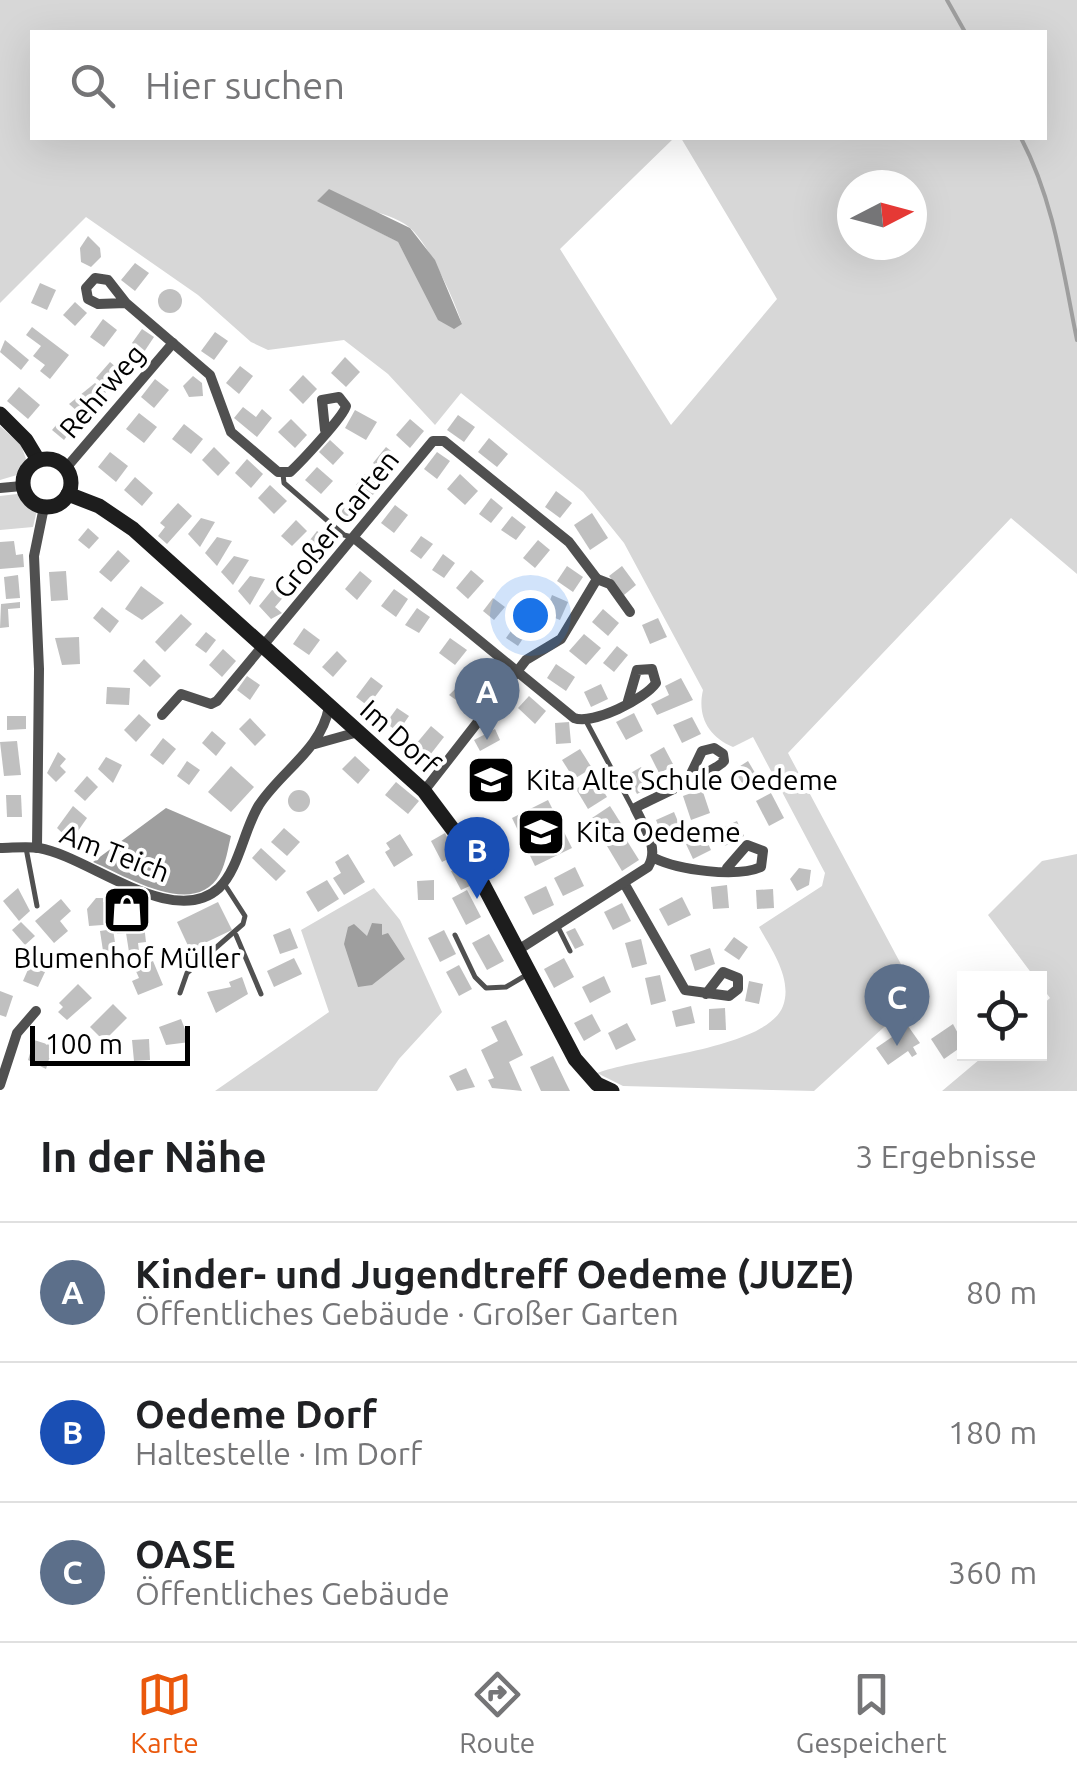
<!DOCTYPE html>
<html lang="de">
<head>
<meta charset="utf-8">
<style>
	body { margin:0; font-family:Ubuntu,sans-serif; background:#f2f2f2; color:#202124 }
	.controls { position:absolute; right:30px; bottom:30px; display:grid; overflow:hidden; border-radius:0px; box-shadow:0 10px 40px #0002 }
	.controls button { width:90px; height:90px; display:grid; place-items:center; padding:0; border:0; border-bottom:2px solid #e0e0e0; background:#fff; color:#202124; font:50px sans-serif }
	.compass { position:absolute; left:837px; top:170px; width:90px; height:90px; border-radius:50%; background:#fff; box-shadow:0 10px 40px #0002; rotate:84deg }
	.scale { position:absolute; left:30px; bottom:25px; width:160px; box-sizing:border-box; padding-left:10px; border:5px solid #000; border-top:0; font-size:28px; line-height:35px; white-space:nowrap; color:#000; -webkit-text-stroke:8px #fff; paint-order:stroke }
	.you { position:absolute; left:530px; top:615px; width:35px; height:35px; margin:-25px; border:8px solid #fff; border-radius:50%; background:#1a73e8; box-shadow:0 0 0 15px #1a73e833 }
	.badge { display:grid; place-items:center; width:65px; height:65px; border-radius:50%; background:#ea580c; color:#fff; font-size:32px; font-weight:700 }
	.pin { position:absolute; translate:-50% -82px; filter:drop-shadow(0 2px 5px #0008) }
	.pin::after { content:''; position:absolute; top:52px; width:35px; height:30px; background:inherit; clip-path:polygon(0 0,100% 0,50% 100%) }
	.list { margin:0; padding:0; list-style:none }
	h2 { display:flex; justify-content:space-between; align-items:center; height:130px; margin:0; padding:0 40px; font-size:42px }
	h2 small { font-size:32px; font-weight:400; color:#757577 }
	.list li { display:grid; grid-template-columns:65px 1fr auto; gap:30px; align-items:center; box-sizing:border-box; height:140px; padding:0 40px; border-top:2px solid #e0e0e0 }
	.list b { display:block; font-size:38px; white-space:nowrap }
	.list p { margin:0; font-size:32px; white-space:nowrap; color:#757577 }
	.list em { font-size:32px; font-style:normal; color:#757577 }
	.icon { flex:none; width:55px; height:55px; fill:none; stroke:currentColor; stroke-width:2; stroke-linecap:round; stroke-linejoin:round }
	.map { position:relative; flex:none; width:1077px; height:1091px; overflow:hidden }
	.search { position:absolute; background:#fff; box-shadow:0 10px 40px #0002; left:30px; right:30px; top:30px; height:110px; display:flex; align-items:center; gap:25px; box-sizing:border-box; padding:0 35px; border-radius:0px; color:#757577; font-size:38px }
	.sheet { height:550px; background:#fff }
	nav { display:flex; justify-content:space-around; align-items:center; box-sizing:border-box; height:140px; border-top:2px solid #e0e0e0; background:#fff; font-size:28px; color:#757577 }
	nav a { display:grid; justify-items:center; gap:5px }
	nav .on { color:#ea580c }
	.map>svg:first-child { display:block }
</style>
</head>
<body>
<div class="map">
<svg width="1077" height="1091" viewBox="0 0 1077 1091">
	<rect width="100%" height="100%" fill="#fff"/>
	<g fill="#d7d7d7" fill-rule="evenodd">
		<path d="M0,0H1077V574L1011,518L788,753L918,996L814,1091L623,1086L597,1073C638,1057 767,1049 783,1006C793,979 771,949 759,927L822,886L825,873L753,737L733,747C708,736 697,716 703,690L624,543L583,492L461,393L435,425L388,374L344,340L268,350L251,342L198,295L86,217L0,303ZM32,32H1044V138H681L777,299L671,425L560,249L674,138H32ZM852,185H912V245H852ZM318,200C346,207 386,209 409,227C428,242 455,301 462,324L414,271L398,242Z"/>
		<polygon points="0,426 21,445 26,459 17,475 0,480"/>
		<polygon points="17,494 37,510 33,527 0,530 0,496"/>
		<polygon points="1077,854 1077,1091 942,1091 986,1054 1040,1054 1040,1007 1050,998 988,915 1042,861"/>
		<polygon points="374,888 400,920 442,1012 399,1059 377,1091 215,1091 329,1012 301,930"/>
	</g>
	<g fill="#9e9e9e">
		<polygon points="329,189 410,228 435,260 462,324 454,329 438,320 398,242 317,201"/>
		<path d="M166,808L231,836C228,848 226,863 220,874C195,920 126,876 93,862Z"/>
		<polygon points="372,923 382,924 382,935 388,933 405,959 372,985 358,987 344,944 348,927 354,924 367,936"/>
	</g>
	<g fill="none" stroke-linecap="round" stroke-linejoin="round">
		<g stroke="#9e9e9e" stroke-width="4">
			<polyline points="947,0 965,32"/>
			<path d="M1021,138C1054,201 1063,271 1077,340"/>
		</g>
	</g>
	<g fill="#c0c0c0">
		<polygon points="88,236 100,248 101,257 91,267 81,262 80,248"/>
		<polygon points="135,263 149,273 135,291 121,280"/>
		<polygon points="40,283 56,290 47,310 31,303"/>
		<circle cx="170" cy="301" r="12"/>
		<polygon points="75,302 87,313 75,326 63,315"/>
		<polygon points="103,319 117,330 104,347 90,337"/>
		<polygon points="32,327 69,355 50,379 40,371 45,365 33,356 41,346 26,335"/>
		<polygon points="142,329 154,337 144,352 132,343"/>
		<polygon points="215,332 228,341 214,360 201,351"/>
		<polygon points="5,340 29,360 21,370 0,352"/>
		<polygon points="345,357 360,372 346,387 331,373"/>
		<polygon points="110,362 124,374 111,390 96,378"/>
		<polygon points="240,366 253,376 239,394 226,383"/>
		<polygon points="303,375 317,389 303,404 289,390"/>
		<polygon points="193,376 202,383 203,396 189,397 183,386"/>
		<polygon points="155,379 169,390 154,408 141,397"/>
		<polygon points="95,383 106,392 85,418 69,404"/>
		<polygon points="19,387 40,405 28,419 7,401"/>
		<polygon points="243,407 256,417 262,409 272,418 257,437 234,418"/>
		<polygon points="355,410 377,422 366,440 345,428"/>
		<polygon points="139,413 157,427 144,443 126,429"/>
		<polygon points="458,415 475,427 464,442 447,430"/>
		<polygon points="64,416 75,425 64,440 52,430"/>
		<polygon points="291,419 307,435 295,448 278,432"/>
		<polygon points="410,419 424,431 410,448 396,435"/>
		<polygon points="184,424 203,439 191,454 172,439"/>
		<polygon points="489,438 508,454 497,467 478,452"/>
		<polygon points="330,440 344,453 333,465 319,452"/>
		<polygon points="214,447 230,463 218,476 202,460"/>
		<polygon points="386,447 401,459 389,475 373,463"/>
		<polygon points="110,452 128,466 116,482 98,467"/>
		<polygon points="437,452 450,461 437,479 424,469"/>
		<polygon points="247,459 263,474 251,488 235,473"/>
		<polygon points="317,467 333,481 321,494 305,480"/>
		<polygon points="365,474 380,487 371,497 356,485"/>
		<polygon points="460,474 478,491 465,505 447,489"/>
		<polygon points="135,477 153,493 142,506 124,490"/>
		<polygon points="270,485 287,501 274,514 258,498"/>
		<polygon points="556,491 572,503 560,518 545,507"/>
		<polygon points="491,498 503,508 491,523 479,514"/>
		<polygon points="346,500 361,512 352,522 338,511"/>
		<polygon points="178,503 192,516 167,544 158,536 165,527 160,523"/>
		<polygon points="395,505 408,515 394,533 381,523"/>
		<polygon points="592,513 608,538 590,550 574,525"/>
		<polygon points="512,516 526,527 516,540 501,530"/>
		<polygon points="201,518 215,522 200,547 188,534"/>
		<polygon points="296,520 307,531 292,546 281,536"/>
		<polygon points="88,528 99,538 89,549 78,540"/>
		<polygon points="317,531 332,542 321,557 306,545"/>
		<polygon points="421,536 433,544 421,559 410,551"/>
		<polygon points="217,537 232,541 217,566 205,553"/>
		<polygon points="538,540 550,550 535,568 523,558"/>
		<polygon points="14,541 16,555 23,554 24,567 0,569 0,542"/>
		<polygon points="118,550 130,561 111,582 99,572"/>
		<polygon points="443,554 455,563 444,578 432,570"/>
		<polygon points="234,556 249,560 233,585 221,572"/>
		<polygon points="567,566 583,577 573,592 557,581"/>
		<polygon points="622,566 636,585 624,595 609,576"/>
		<polygon points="471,570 484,581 468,599 456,588"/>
		<polygon points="66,571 68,600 51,601 49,572"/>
		<polygon points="360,571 372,581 357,600 345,589"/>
		<polygon points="18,575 20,598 6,599 4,577"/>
		<polygon points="250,576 265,579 250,605 238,591"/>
		<polygon points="141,586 164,603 142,620 125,609"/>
		<polygon points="394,589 408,599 396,617 381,606"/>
		<polygon points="272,590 286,594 275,607 282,613 271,619 259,606"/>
		<polygon points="552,595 568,602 560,620 545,614"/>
		<polygon points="493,598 505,607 494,620 483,611"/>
		<polygon points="20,602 20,608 8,609 9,627 0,628 1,604"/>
		<polygon points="102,607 119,621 110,633 93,618"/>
		<polygon points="417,608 430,617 419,633 405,625"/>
		<polygon points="603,609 619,623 608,636 592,622"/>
		<polygon points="181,614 192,624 165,652 155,642"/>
		<polygon points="522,615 533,623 518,646 506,638"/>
		<polygon points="658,618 667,637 650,644 642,625"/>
		<polygon points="304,628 320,640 309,655 293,644"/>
		<polygon points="206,632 216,640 206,653 195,645"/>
		<polygon points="584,634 601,648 586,665 569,651"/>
		<polygon points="79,637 80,664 62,665 55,638"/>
		<polygon points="450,638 467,650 455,665 439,653"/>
		<polygon points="617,646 628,655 614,672 603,663"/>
		<polygon points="223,649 236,661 222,677 209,665"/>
		<polygon points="337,651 347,661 333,677 322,667"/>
		<polygon points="144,659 161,676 150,687 133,671"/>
		<polygon points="556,664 575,677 566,691 547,678"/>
		<polygon points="477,668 489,677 477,693 469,688 459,702 449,695"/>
		<polygon points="247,676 260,685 250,700 237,690"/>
		<polygon points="371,677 383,686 368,706 356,697"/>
		<polygon points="681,678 693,700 657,715 651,704 669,695 665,686"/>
		<polygon points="601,684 608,699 591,707 584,692"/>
		<polygon points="107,687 130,688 129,705 106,704"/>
		<polygon points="529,696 546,711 535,724 518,708"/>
		<polygon points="397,708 409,716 398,732 386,723"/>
		<polygon points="634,713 643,731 626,740 616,722"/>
		<polygon points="139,714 151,725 136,742 124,730"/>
		<polygon points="7,716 26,716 26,729 7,730"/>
		<polygon points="692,717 701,734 682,743 673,725"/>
		<polygon points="250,718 266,735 255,746 239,729"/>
		<polygon points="569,722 571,743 556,744 555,723"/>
		<polygon points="431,726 444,737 430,755 416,744"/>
		<polygon points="495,729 500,740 480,751 474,740"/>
		<polygon points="212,731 226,743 216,756 202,743"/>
		<polygon points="163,738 176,749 163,765 150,755"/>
		<polygon points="17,741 21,775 4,776 0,742"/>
		<polygon points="664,747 674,766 659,773 650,755"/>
		<polygon points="580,749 592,768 574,779 562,760"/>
		<polygon points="58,752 66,759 60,766 66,772 56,782 47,773"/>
		<polygon points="355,756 370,770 358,784 342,769"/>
		<polygon points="106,757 122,765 113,783 98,769"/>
		<polygon points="187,761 200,770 189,785 177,776"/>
		<polygon points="748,761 761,783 747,791 734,770"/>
		<polygon points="506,762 510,771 499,776 506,792 489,800 478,774"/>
		<polygon points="231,766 254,787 231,812 208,792"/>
		<polygon points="641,767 652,786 637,794 627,775"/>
		<polygon points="87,776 98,787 85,801 74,791"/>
		<polygon points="595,778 607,797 588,809 576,789"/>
		<polygon points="396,782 419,801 408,814 385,795"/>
		<polygon points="702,789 710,813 691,820 683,796"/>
		<circle cx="299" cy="801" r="11"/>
		<polygon points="771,793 784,818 769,826 756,801"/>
		<polygon points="6,795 21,795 22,817 7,817"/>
		<polygon points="548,800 572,848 535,866 512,818"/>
		<polygon points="73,806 87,818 71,841 57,828"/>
		<polygon points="610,806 622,825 604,837 592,818"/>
		<polygon points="674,812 682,831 664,839 656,820"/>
		<polygon points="737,821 744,836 725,846 718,830"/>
		<polygon points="284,828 300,842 287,856 271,842"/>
		<polygon points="445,833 456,855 442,862 431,841"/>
		<polygon points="400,834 413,855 394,867 385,852 390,849 386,843"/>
		<polygon points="704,835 711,850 693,859 686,844"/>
		<polygon points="624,836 639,860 622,871 607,846"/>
		<polygon points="261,848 286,871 276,881 252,858"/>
		<polygon points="348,854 365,882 344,895 333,878 341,873 335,862"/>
		<polygon points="463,865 472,885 461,890 451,871"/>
		<polygon points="575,867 584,886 563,896 554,878"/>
		<polygon points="799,868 811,870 809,885 797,891 790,879"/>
		<polygon points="327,880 339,899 318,912 306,892"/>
		<polygon points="434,880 434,900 418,900 417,881"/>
		<polygon points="727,885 729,908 713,909 711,887"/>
		<polygon points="546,886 554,905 533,915 524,897"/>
		<polygon points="18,888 30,911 19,921 3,901"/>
		<polygon points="773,889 774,908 757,909 756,890"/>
		<polygon points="467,890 481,917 466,925 452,898"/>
		<polygon points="682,897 691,915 668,926 659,909"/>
		<polygon points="96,898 103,898 103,902 141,899 146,942 138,943 139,951 129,952 126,933 117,934 116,924 89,926 87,909"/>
		<polygon points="61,899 71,911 60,921 68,931 54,943 35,921"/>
		<polygon points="218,902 232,930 190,950 177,922"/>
		<polygon points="622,903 631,921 613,930 604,912"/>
		<polygon points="21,922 35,936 25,945 12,930"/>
		<polygon points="290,928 298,948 280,954 273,935"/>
		<polygon points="575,928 584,945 575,949 566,932"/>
		<polygon points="113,929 118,963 105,964 100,931"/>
		<polygon points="444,930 456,954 440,962 428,938"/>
		<polygon points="489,934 504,961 487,970 472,943"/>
		<polygon points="734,937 748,947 739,960 724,950"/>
		<polygon points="641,939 647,964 632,968 625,943"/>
		<polygon points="710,948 715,964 695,971 690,955"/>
		<polygon points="294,958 302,974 274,987 267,971"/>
		<polygon points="564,958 574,977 554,988 544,969"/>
		<polygon points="153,961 163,985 138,995 132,981 139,978 135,969"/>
		<polygon points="30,965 45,972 38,987 23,981"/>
		<polygon points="459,965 472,989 459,996 446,972"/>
		<polygon points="660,975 666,1001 651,1005 645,978"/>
		<polygon points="604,976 611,992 590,1003 582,987"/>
		<polygon points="242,977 248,994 216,1013 207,992 231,987 229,982"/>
		<polygon points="749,981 763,984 759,1004 745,1001"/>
		<polygon points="78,984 92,998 67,1020 58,1012 63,1007 59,1003"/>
		<polygon points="0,991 13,996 6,1017 0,1015"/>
		<polygon points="113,1004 127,1018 104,1041 90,1027"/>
		<polygon points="691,1006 695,1023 676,1027 672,1011"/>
		<polygon points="725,1008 726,1030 709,1030 709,1009"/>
		<polygon points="592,1014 601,1031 584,1041 574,1023"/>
		<polygon points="181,1019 190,1042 166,1045 159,1027"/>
		<polygon points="506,1020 523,1055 509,1062 522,1091 492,1088 488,1080 494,1078 481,1050 498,1041 491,1027"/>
		<polygon points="627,1023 636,1040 616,1050 608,1033"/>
		<polygon points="953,1024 964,1045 944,1059 931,1039"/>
		<polygon points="908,1026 920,1043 913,1047 917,1054 912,1057 908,1051 888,1065 876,1048"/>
		<polygon points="149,1039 150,1060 134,1061 132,1040"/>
		<polygon points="34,1040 53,1046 46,1069 28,1060"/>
		<polygon points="553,1056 566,1083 570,1091 541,1091 530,1067"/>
		<polygon points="466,1068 475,1087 457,1091 449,1076"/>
	</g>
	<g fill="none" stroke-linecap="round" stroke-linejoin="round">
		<g stroke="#505050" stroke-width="5">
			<polyline points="283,474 284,483 344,535 352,537"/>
			<polyline points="586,721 632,807"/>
			<polyline points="26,848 37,906"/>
			<polyline points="557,925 570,951"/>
			<polyline points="236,935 261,994"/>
			<polyline points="455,935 475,977 486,988 506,987 528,974"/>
			<polyline points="180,993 187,973 243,924 245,916 225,885"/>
		</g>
		<g stroke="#505050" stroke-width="10">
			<path d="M126,303L98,304L88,299L86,288L95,278L108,280L126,303L210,375L231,432L278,472H290C301,462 344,416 346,406L339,397L322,400L325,430"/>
			<polyline points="66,468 173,343"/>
			<polyline points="0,488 22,486"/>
			<path d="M354,538L574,718C593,725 645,699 656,683L652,669L637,670L628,701"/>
			<polyline points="597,579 610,584 630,612"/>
			<polyline points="162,715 181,694 211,704 217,701 433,441 444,441 569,542 597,579 561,639 526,660 424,791"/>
			<polyline points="315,744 358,732"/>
			<path d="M0,848C12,848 27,846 39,848C88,856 173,930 219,888C239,869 244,829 259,805C282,770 321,750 329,707"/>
			<polyline points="37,848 39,669 34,556 44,507"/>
			<path d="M654,858C679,870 736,878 761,867L763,851L747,845L727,868"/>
			<polyline points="624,883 685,990 729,996 738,989 738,978 723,972 706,994"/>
			<path d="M518,950L648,867C660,848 644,827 635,808C653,798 718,770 724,761L723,754L714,748L702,751L689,778"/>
			<polyline points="0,1085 17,1033 36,1011"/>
		</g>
		<g stroke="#1d1d1d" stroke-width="15">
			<polyline points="0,414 26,440 38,460"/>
			<circle cx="47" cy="483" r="24"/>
			<polyline points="68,494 99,506 133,529 424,791 457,835 575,1059 597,1084 612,1091"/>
		</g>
	</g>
	<defs>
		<g id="school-square" transform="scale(2.5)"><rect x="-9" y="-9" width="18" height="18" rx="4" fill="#000" stroke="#fff"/><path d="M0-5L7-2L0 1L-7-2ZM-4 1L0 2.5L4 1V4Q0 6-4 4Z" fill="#fff"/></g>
		<g id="shop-square" transform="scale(2.5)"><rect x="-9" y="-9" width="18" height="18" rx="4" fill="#000" stroke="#fff"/><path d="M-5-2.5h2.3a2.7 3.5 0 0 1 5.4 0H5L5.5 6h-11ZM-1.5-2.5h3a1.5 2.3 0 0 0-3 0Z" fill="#fff"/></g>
	</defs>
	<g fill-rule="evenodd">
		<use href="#school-square" x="491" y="780"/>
		<use href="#school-square" x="541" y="832"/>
		<use href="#shop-square" x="127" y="910"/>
	</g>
	<g text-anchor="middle" stroke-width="8" stroke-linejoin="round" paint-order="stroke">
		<g font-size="28" fill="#000" stroke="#fff">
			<text transform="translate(102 391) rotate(-49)" y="10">Rehrweg</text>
			<text transform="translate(336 524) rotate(-51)" y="10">Großer Garten</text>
			<text transform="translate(400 737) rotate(42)" y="10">Im Dorf</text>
			<text transform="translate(115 853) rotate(21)" y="10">Am Teich</text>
		</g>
		<g font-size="28" fill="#000" stroke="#fff" text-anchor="start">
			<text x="526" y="790">Kita Alte Schule Oedeme</text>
			<text x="576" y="842">Kita Oedeme</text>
			<text x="127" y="968" text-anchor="middle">Blumenhof Müller</text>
		</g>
	</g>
</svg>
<div class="controls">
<button><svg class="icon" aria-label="locate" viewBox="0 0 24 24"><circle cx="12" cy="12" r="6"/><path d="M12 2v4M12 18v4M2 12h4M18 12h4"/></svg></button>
</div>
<svg class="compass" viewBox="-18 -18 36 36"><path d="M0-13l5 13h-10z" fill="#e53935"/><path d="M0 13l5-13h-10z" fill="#757577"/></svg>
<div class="scale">100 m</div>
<div class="you"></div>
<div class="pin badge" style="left:487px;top:740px;background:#5c6f8a">A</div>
<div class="pin badge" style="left:477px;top:899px;background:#1a4fb4">B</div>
<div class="pin badge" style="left:897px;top:1046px;background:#5c6f8a">C</div>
<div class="search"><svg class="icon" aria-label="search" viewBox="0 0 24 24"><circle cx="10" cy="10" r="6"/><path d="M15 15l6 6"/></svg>Hier suchen</div>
</div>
<section class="sheet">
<h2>In der Nähe<small>3 Ergebnisse</small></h2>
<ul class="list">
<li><span class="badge" style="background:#5c6f8a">A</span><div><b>Kinder- und Jugendtreff Oedeme (JUZE)</b><p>Öffentliches Gebäude · Großer Garten</p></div><em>80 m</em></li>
<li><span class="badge" style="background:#1a4fb4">B</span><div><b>Oedeme Dorf</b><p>Haltestelle · Im Dorf</p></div><em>180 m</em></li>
<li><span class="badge" style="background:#5c6f8a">C</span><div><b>OASE</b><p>Öffentliches Gebäude</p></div><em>360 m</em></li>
</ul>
</section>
<nav>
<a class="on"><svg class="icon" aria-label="map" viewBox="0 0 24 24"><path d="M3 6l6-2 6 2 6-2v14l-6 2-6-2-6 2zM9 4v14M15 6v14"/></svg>Karte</a>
<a><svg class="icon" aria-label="directions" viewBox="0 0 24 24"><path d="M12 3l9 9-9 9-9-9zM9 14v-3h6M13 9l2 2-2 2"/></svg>Route</a>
<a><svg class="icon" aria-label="saved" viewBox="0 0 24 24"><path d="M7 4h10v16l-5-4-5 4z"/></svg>Gespeichert</a>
</nav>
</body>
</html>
